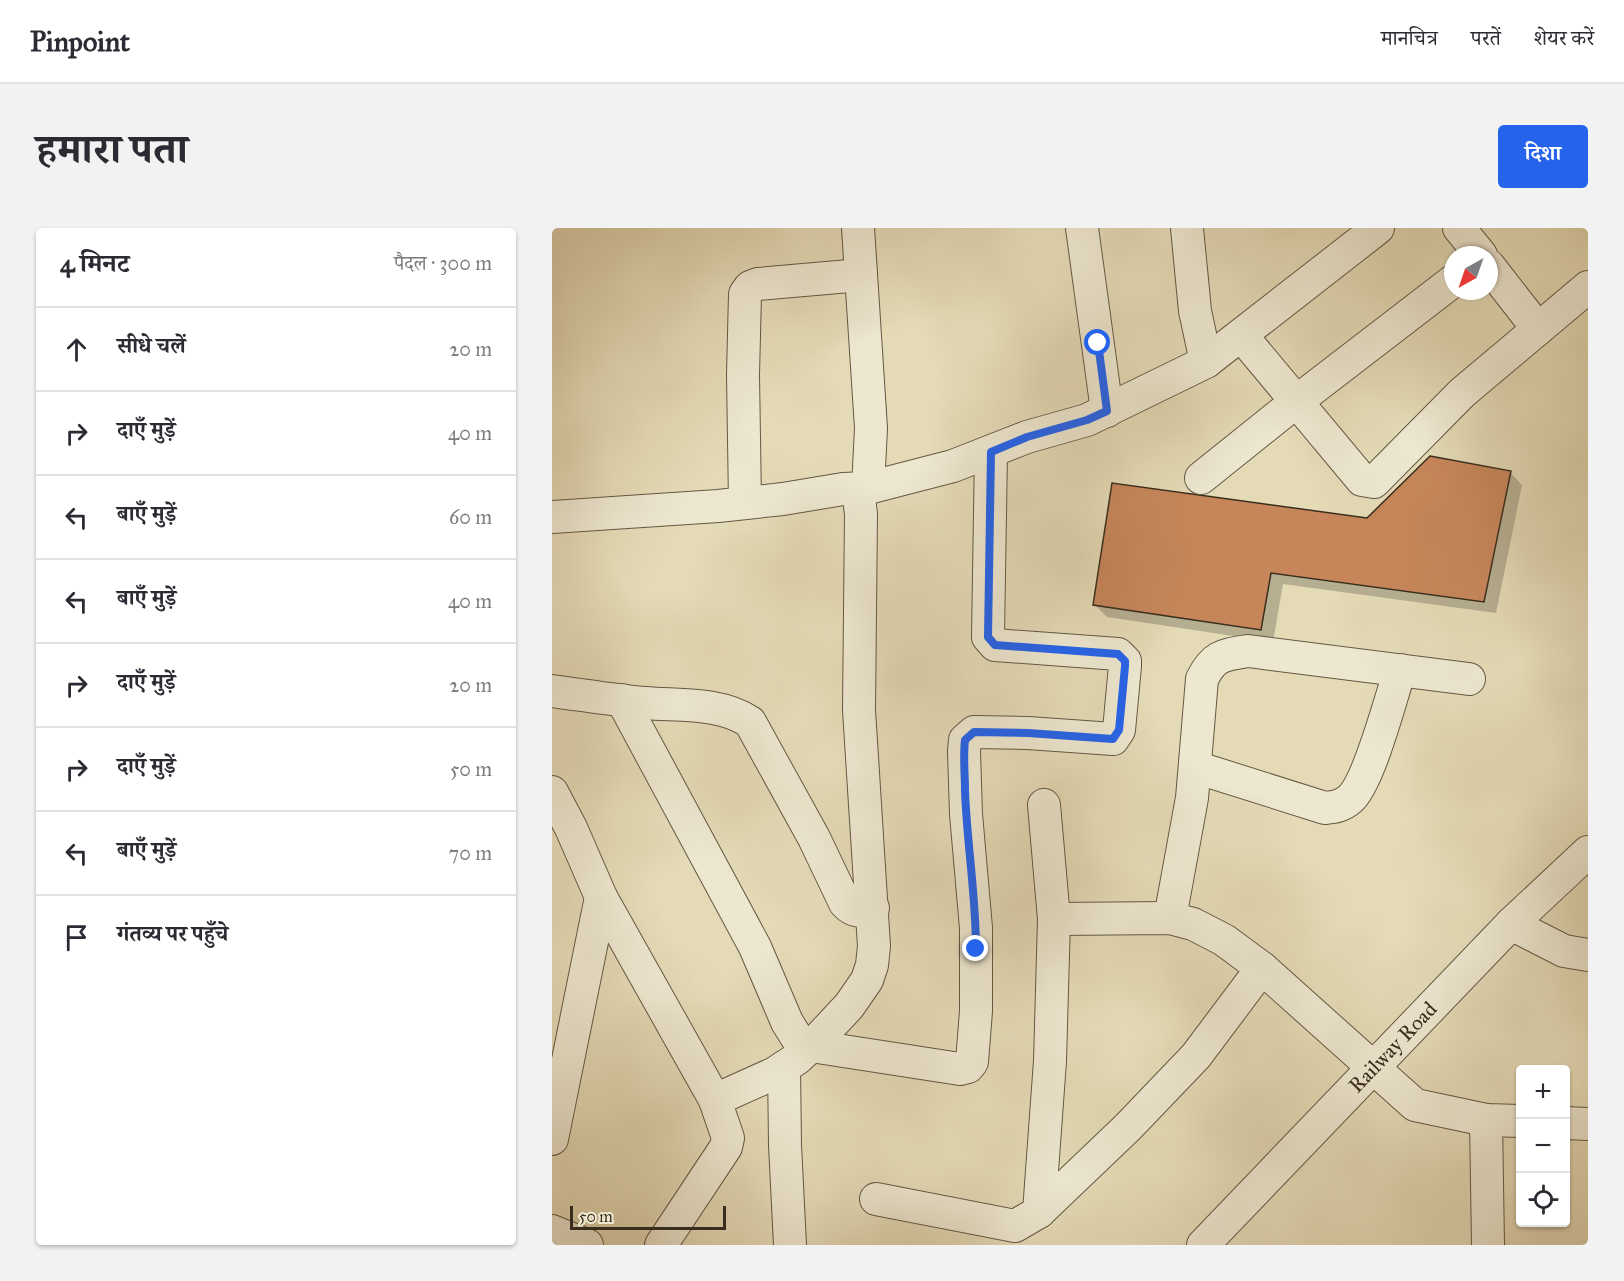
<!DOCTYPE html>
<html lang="hi">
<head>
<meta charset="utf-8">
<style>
	body { margin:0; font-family:"IM FELL Great Primer","Noto Serif Devanagari",serif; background:#f2f2f3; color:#2b2b33 }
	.controls { position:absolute; right:18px; bottom:18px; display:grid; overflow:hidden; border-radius:6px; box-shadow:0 2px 4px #0004 }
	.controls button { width:54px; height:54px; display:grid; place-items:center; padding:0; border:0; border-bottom:2px solid #e1e1e2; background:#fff; color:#2b2b33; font:30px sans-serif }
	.compass { position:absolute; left:892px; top:18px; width:54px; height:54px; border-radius:50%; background:#fff; box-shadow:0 2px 4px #0004; rotate:220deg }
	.scale { position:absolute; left:18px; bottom:15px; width:156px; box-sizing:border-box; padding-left:6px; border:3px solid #392d1e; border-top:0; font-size:16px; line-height:21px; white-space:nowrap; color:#392d1e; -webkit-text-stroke:4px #ede7d0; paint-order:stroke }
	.stop { position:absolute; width:18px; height:18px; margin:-14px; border:4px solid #2563eb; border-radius:50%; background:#fff }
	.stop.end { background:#2563eb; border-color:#fff; box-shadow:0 2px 6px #0008 }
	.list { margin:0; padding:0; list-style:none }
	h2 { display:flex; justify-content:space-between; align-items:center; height:78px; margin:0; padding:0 24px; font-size:26px }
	h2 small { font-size:20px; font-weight:400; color:#7c7c81 }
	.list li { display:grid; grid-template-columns:39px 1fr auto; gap:18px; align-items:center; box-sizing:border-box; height:84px; padding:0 24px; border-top:2px solid #e1e1e2 }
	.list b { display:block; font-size:22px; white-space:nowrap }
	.list em { font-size:20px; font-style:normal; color:#7c7c81 }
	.icon { flex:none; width:33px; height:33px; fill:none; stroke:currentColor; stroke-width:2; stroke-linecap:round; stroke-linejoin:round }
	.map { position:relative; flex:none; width:1036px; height:1017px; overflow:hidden; border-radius:6px }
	header { display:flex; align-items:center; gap:36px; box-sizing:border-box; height:84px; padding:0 30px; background:#fff; border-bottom:2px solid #e1e1e2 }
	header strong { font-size:28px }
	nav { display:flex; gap:33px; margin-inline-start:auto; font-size:21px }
	.intro { display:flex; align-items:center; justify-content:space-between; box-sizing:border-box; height:144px; padding:0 36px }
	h1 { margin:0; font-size:42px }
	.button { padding:15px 27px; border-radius:6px; background:#2563eb; color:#fff; font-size:21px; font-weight:700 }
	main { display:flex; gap:36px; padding:0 36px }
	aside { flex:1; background:#fff; border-radius:6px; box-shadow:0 2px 4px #0004 }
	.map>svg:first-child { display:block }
</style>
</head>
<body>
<header>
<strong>Pinpoint</strong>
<nav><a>मानचित्र</a><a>परतें</a><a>शेयर करें</a></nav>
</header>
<div class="intro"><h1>हमारा पता</h1><a class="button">दिशा</a></div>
<main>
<aside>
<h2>4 मिनट<small>पैदल · 300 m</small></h2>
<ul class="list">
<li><svg class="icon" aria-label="ahead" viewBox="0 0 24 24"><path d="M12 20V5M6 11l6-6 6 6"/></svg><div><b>सीधे चलें</b></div><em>20 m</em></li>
<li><svg class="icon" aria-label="right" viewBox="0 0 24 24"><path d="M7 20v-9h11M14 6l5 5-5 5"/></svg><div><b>दाएँ मुड़ें</b></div><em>40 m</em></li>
<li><svg class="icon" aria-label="left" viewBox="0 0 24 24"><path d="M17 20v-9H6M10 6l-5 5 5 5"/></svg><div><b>बाएँ मुड़ें</b></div><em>60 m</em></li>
<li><svg class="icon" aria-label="left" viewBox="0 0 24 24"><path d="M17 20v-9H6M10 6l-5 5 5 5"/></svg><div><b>बाएँ मुड़ें</b></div><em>40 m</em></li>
<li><svg class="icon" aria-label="right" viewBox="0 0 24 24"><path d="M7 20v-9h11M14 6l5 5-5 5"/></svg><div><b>दाएँ मुड़ें</b></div><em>20 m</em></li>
<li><svg class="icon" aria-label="right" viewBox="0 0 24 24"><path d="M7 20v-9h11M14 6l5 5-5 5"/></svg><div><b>दाएँ मुड़ें</b></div><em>50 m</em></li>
<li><svg class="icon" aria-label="left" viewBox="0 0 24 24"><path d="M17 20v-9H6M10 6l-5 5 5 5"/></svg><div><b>बाएँ मुड़ें</b></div><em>70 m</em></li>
<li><svg class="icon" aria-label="arrive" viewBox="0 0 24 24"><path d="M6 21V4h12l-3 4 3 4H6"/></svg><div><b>गंतव्य पर पहुँचे</b></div></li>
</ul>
</aside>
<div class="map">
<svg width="1036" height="1017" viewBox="0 0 1036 1017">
	<rect width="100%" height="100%" fill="#e4dab6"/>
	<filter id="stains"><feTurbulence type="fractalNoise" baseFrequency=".00333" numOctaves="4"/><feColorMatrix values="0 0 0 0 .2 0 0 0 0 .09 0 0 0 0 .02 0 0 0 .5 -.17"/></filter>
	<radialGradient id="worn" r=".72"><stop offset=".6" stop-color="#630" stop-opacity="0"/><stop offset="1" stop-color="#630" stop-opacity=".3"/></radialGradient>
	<polygon fill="#0003" points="958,244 970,257 944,385 731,356 721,414 555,389 543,377 816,292"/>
	<polygon fill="#c6865a" stroke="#392d1e" stroke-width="1.5" points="878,228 959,243 932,374 719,345 709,402 541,377 560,255 815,290"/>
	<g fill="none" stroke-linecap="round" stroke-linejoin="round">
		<g stroke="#645844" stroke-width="34">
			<g id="minor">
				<polyline points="306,0 319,200 316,260"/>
				<polyline points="530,0 555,183"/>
				<polyline points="635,0 643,83 654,134"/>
				<polyline points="907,0 929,27"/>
				<polyline points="937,38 986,101"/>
				<polyline points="689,107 810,252 822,254 910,165 1036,59"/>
				<polyline points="649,250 745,173 901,53"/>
				<polyline points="193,275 191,147 193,66 198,59 206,56 309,47"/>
				<polyline points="0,289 166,278 231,271 291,261 316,260 401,238 475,209 535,192 654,134 826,0"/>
				<path d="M0,463C31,467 62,472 93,475C128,478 168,474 198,494L262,610L293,675C302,685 308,683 321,680"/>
				<polyline points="70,472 203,719 235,794 253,823"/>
				<path d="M643,539L773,580C783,579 790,578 798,571C817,555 839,469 848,442"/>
				<polyline points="0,564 19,600 49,669 0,911"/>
				<polyline points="492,577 502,691 618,690 641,696 672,712 710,740 863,877 934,892 969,893"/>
				<polyline points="49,669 163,872 223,845 246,830 267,810 297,778 315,752 320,737 322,718 307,482 309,286 306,261"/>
				<path d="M618,690L640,570L650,451C662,427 671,427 696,423L917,451"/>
				<polyline points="959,696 1012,723 1036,727"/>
				<polyline points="259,818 408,841 416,839 420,834 424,783 424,700 414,586 412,523 413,512 422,504 476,505 561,511 567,502 573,438 573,433 566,426 443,417 436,409 439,224"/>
				<polyline points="232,839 233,917 238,1017"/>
				<polyline points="934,892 936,1017"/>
				<polyline points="1014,895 1036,896"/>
				<polyline points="324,971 463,998 487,984 498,833 502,691"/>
				<polyline points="487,984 576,899 644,828 710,740"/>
				<polyline points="0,1003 35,1017"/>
				<polyline points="109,1017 174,919 176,910 163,872"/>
				<path id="s1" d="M651,1017L959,696L1036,624"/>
			</g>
		</g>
		<use href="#minor" stroke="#ede7d0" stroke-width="32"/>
	</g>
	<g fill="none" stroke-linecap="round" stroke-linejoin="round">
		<path stroke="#2563eb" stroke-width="8" d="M424,721C424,668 415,616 413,563C413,546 411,529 413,512L422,504L476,505L561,511L567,502L573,438V433L566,426L443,417L436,409L439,224L475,209L535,192L555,183L546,115"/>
	</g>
	<g text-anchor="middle" stroke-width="4.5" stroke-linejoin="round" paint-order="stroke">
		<g font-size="21" fill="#392d1e" stroke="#ede7d0">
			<text dy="7" stroke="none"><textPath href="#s1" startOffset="274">Railway Road</textPath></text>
		</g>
	</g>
	<rect width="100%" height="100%" filter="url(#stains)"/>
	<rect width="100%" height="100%" fill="url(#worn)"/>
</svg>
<div class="controls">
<button>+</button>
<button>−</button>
<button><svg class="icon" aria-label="locate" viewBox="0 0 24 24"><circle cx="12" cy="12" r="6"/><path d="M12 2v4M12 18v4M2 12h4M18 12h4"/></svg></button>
</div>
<svg class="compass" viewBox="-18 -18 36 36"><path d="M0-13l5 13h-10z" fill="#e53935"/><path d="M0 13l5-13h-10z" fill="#7c7c81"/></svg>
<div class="scale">50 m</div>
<div class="stop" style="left:546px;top:115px"></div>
<div class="stop end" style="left:424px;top:721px"></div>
</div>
</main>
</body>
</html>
